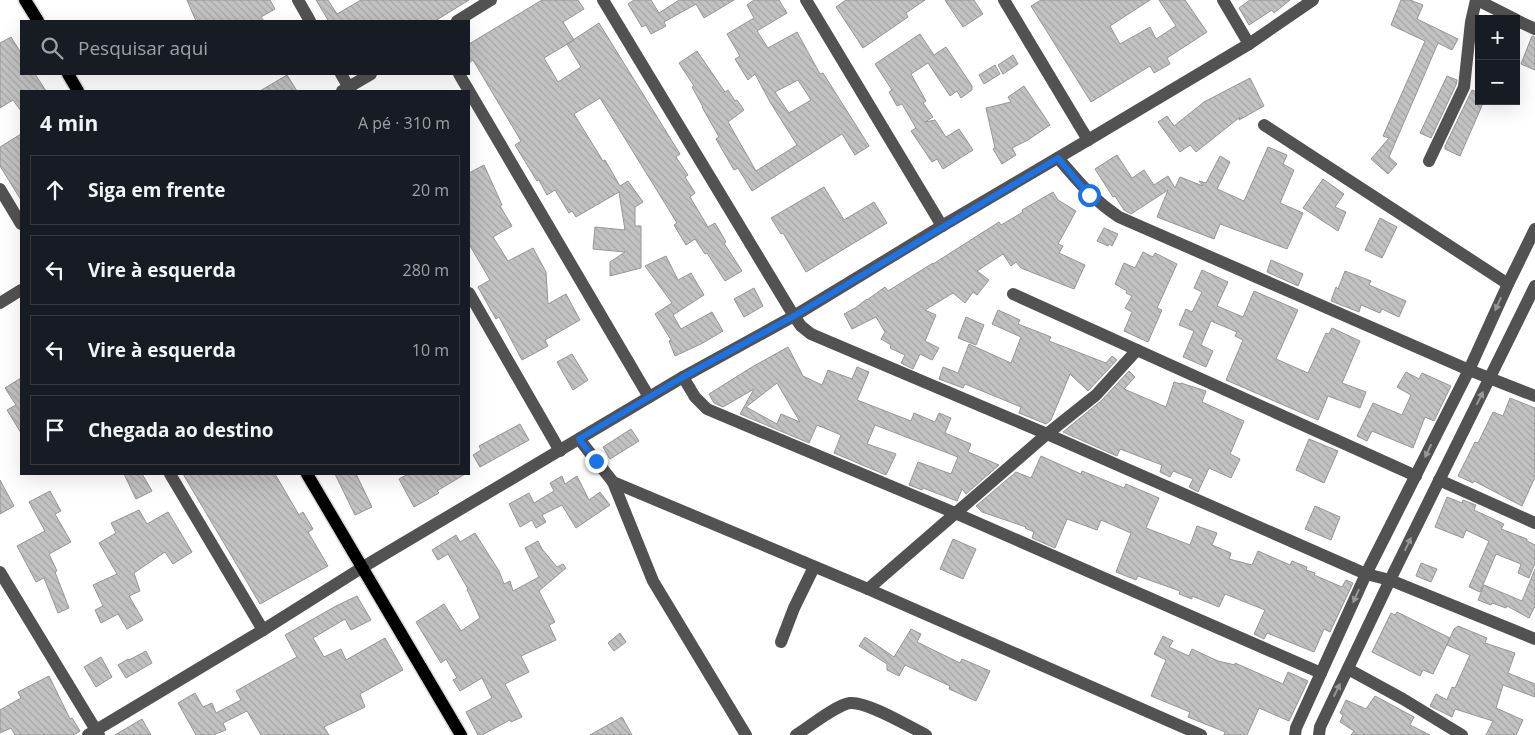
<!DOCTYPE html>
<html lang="pt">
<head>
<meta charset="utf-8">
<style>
	body { margin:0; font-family:"Open Sans",sans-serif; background:#242831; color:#f1f3f6 }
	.controls { position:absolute; right:15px; top:15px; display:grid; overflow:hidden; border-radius:0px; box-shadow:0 5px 20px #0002 }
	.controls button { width:45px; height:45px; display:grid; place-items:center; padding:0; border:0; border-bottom:1px solid #363941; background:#171b24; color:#f1f3f6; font:25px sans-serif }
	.stop { position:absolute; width:15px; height:15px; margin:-11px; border:4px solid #1a73e8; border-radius:50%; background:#fff }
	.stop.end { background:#1a73e8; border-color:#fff; box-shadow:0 1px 5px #0008 }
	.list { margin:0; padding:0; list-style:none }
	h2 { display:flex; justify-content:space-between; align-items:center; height:65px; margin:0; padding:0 20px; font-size:21px }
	h2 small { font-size:16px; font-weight:400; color:#9ea1a6 }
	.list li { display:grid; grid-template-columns:32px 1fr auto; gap:15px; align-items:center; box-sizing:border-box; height:70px; margin:0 10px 10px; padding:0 10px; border:1px solid #363941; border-radius:0px }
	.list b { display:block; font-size:19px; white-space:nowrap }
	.list em { font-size:16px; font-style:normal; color:#9ea1a6 }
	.icon { flex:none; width:28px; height:28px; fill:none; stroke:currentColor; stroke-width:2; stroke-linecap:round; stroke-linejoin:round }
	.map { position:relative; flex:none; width:1535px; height:735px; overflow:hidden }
	.search { position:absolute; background:#171b24; box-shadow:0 5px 20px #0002; left:20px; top:20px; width:450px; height:55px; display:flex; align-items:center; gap:12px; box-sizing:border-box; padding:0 18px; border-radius:0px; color:#9ea1a6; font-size:19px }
	.panel { position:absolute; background:#171b24; box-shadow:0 5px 20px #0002; left:20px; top:90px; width:450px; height:385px; border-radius:0px }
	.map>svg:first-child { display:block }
</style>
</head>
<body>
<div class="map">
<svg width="1535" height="735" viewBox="0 0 1535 735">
	<defs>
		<pattern id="building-back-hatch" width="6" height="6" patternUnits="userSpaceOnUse" patternTransform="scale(1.25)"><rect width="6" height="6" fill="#c2c2c2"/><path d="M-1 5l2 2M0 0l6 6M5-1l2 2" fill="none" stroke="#a5a5a5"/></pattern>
	</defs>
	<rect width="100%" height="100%" fill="#fff"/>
	<g fill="url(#building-back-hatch)" stroke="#969696" fill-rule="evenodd">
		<polygon points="187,0 270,0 275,9 261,17 264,21 196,21"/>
		<polygon points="316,0 328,0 337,14 361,0 469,0 435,21 326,21 328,20"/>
		<polygon points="542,0 578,0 584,9 563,22 574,40 544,58 558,82 581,67 567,44 599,23 680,154 676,157 688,175 685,177 695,193 690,197 708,227 715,223 726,242 724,243 742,271 725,281 707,253 705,254 695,239 686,245 674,225 677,223 600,98 574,114 603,161 605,160 620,186 628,181 643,202 635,207 635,226 641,226 641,268 610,276 610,262 625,252 593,249 595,227 625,230 619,192 576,217 572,211 569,213 555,190 547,195 539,180 537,181 515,145 521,141 473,60 469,63 469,44"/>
		<polygon points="634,0 651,0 659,13 679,0 734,0 704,18 696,4 664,22 666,26 651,34 646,25 642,27 628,4"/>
		<path d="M754,0H779L787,13L757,31L768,48L797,32L820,74L823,73L869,146L855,155L842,134L752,191L738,168L734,170L716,139L719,137L702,107H703L692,87L694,86L679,63L697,51L725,92L728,90L735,101L737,100L744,110L728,122L756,171L797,145L770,102L755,74L748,80L735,59L740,56L727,34L754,18L747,5ZM798,80L811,100L789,113L775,92Z"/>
		<polygon points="846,0 925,0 906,13 908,17 863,48 836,7"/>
		<polygon points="945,0 974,0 983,14 963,27"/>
		<polygon points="1041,0 1150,0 1110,26 1120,44 1150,27 1156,39 1176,26 1159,0 1185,0 1207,32 1167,58 1170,64 1154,73 1150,66 1091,102 1031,6"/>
		<polygon points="1250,0 1290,0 1274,13 1272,10 1249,25 1239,8"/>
		<polygon points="1401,0 1410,0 1423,5 1417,19 1458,39 1452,50 1438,43 1389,157 1397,164 1388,174 1371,159 1389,138 1383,136 1425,41 1391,25"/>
		<polygon points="920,34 934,55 946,47 972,86 972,90 961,98 957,91 950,96 928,63 911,74 926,101 923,103 933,117 925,122 935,120 946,137 959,129 973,150 943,169 937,159 932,162 911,131 916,128 902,104 897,106 889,92 892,90 875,64"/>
		<polygon points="1532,36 1535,37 1535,70 1521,64"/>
		<polygon points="11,37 21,53 21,74 35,74 46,91 21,91 21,111 13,100 0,108 0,43"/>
		<polygon points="1013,55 1018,64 1003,74 998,65"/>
		<polygon points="995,65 1000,74 984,84 979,75"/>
		<polygon points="287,75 297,91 260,91"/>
		<polygon points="1447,76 1457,80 1456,85 1431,138 1420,133"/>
		<polygon points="1250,78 1264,106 1239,120 1240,117 1196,152 1190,145 1180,152 1158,122 1167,116 1174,126 1204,102"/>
		<polygon points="1024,86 1050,125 1028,140 1012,148 1016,155 1002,164 993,149 995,148 986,108 1011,102 1008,97"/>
		<polygon points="1472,90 1479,93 1479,101 1484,101 1460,156 1445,149 1445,146"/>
		<polygon points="21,134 21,200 0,166 0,147"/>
		<polygon points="1268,147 1287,155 1283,164 1294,170 1280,203 1303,213 1287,249 1220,224 1214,239 1157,217 1168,190 1131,214 1124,210 1115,196 1113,197 1095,169 1117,155 1132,178 1144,170 1154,185 1168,176 1175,188 1180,177 1203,186 1199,181 1206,183 1220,156 1230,162 1217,189 1244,201"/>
		<polygon points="484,165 502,205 500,206 512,226 493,237 508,261 533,248 546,272 548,304 566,294 580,320 545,340 548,346 522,360 499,317 496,319 478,287 490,280 469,244 469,173"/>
		<polygon points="1323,179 1344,194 1335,207 1346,212 1338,231 1303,208"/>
		<polygon points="824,187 844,220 874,202 887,223 806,272 783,233 781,234 771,218"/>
		<polygon points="1053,192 1058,200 1076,211 1058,244 1063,246 1059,253 1085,265 1074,289 1021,268 1016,262 1011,266 1003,254 977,271 989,280 977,295 973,292 965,303 953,293 925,310 936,315 925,341 939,348 932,360 920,354 913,369 901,363 905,355 890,348 891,345 881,339 885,332 876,317 852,329 844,314 855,308 867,299 867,300 885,287 888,291 933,263 933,264 999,222 1001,225 1023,212 1022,210"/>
		<polygon points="1380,218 1397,227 1382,258 1365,250"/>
		<polygon points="1104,228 1118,234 1112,246 1109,244 1108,246 1097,241"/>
		<polygon points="1143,252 1153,257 1155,253 1177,264 1157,308 1162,310 1148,342 1124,331 1132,312 1125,308 1132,296 1126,293 1127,291 1115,284 1124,263 1135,268"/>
		<polygon points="666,256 678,280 691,273 704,295 673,315 681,329 712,312 723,331 701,344 675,356 669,341 671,340 655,314 672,303 645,266"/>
		<polygon points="1271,260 1303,274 1298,286 1267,272"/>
		<polygon points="1202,270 1228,282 1217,306 1243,317 1254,291 1298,310 1276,359 1308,373 1326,333 1329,334 1332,328 1360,341 1342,383 1366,392 1360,408 1328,396 1318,420 1226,380 1243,340 1235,336 1237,332 1211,321 1201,345 1213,351 1206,367 1183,357 1194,331 1179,325 1186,309 1192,312 1202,292 1194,288"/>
		<polygon points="1345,271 1371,281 1369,285 1406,301 1399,317 1382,309 1380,313 1361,305 1359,312 1331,301 1336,287 1338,289"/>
		<polygon points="754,288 763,306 744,317 734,299"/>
		<polygon points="998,310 1020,320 1018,324 1051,337 1049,341 1106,363 1112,356 1117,360 1088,391 1070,374 1051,420 1046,424 1019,413 1021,407 965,384 963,388 939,379 943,367 958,373 969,344 1011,363 1021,337 992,324"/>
		<polygon points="966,317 984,325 976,345 958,338"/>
		<path d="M788,347L803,376L822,385L828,370L852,379L857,367L869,372L857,400L911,421L914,413L935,422L939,413L951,418L945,433L971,444L968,452L999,465L966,494L962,489L957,501L923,488L922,490L909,485L918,462L951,474L958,457L875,425L867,444L896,454L886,475L834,453L841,435L817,425L809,443L740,414L754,389L723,407L714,403L709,394L752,367ZM777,383L800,422L781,414L777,424L746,407Z"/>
		<polygon points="572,354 588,380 573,390 557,362"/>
		<polygon points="1129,371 1135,377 1124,389 1166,407 1174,382 1181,384 1181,383 1206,391 1202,402 1244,421 1230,454 1240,459 1231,478 1209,468 1198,492 1189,487 1193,479 1173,471 1170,477 1160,472 1162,465 1120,449 1117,456 1063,432 1101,401"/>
		<polygon points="1406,372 1419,379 1422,373 1451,386 1434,421 1425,417 1413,448 1372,431 1367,441 1357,436 1373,403 1402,415 1411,395 1397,387"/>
		<polygon points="21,378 21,433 7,410 16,405 5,388"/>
		<polygon points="1510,398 1535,408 1535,477 1522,506 1474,481 1473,483 1458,476 1475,442 1478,443 1493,412 1503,416"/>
		<polygon points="520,424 529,440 480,467 473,455 481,450 479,446"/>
		<polygon points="631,429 639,441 610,459 603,447"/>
		<polygon points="1309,439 1338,451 1324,483 1296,470"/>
		<polygon points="1041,456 1081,474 1082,471 1124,488 1126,484 1159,498 1146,528 1190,545 1197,526 1217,533 1212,545 1231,553 1229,559 1252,565 1258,551 1290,565 1292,561 1307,567 1306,570 1315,573 1314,575 1342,587 1346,580 1353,583 1330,632 1324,629 1314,652 1267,633 1264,639 1254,634 1265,610 1225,594 1219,607 1192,596 1192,599 1179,594 1180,591 1138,576 1136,580 1116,572 1131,533 1101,520 1097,530 1067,519 1055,548 1032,538 1034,532 1025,528 1026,527 982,512 976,506 1016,472 1031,478"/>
		<polygon points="124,474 142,474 152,491 136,499"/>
		<polygon points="183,474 275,474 299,515 303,512 313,529 308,532 328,566 260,604"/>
		<polygon points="335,474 356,474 372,507 355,515"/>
		<polygon points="408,474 465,474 437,491 439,493 414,507 399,479"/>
		<polygon points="562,476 565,484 577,476 589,500 600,492 610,505 576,528 562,505 542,515 546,522 536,528 532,520 520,527 509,504 529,493 534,503 554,491 550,483"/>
		<polygon points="0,480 14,506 0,514"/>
		<polygon points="50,491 61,511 55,514 71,542 49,554 57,571 55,572 69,608 58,613 44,578 36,582 17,546 45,531 29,502"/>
		<polygon points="1447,497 1462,503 1463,500 1476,505 1474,510 1504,524 1501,529 1527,539 1527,541 1535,545 1535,563 1529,578 1518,573 1521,564 1496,554 1480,592 1469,587 1489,541 1466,530 1463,538 1435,527"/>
		<polygon points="1315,506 1340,517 1331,540 1305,529"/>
		<polygon points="139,510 147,524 168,512 192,552 173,564 165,552 134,573 140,591 129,596 143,620 127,629 118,614 101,623 95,610 103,606 93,585 117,574 99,543 116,533 111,523"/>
		<polygon points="475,533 499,571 504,584 510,581 513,591 539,577 525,548 538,541 542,549 557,567 563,564 566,568 539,591 555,622 549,625 556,640 521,656 529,672 505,684 522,717 511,722 510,720 482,735 478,735 466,712 492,698 482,678 460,691 453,680 457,678 446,659 441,663 416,622 444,604 461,631 480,618 467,589 468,589 448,554 438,560 432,550 456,535 460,542"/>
		<polygon points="953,539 976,549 963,579 940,569"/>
		<polygon points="1421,563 1437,569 1431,582 1416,576"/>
		<polygon points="1535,569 1535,606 1529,618 1507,606 1506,608 1492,603 1491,605 1478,600 1484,585 1522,601"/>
		<polygon points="357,596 371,620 351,630 345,619 313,638 324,657 341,649 346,660 385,638 403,670 360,694 365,707 324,727 329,735 261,735 247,711 223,723 226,730 213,735 196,735 178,703 195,693 203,707 212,703 216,713 241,700 236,691 297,657 285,635 336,606"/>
		<polygon points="1397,612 1450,638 1433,674 1423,670 1420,676 1372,652 1391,613 1395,615"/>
		<polygon points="1458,626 1487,638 1485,643 1515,653 1508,673 1535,684 1535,697 1503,685 1496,708 1523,720 1516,735 1486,735 1493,721 1455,709 1452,717 1430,706 1436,694 1447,700 1452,687 1455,688 1470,655 1447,645 1454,629"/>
		<polygon points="911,629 921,634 917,642 960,663 962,659 990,671 976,701 949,689 950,686 905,665 899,676 887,670 887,664 859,646 865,637 894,657"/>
		<polygon points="620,633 626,642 614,651 608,643"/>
		<polygon points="1163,636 1173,641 1169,647 1189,656 1192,649 1218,661 1235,665 1235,663 1283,684 1288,672 1308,681 1289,721 1259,708 1247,735 1224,735 1225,732 1188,717 1190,712 1151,696 1166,660 1154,654"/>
		<polygon points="146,651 152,663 126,678 118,665 128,659 129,660"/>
		<polygon points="101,657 112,677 96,687 84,667"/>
		<polygon points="49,676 70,719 72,718 80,731 74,735 15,735 11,728 0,733 0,710 21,698 18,692"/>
		<polygon points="1375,696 1414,717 1410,725 1430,735 1351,735 1354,731 1340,722 1343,715 1340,713 1346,700 1366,709"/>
		<polygon points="622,717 632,735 590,735"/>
		<polygon points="142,719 151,735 115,735"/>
	</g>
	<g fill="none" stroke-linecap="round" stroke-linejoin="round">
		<g stroke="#dbdbdb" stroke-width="15">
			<g id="major">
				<polyline points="25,0 38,21"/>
				<polyline points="68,74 78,91"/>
				<polyline points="307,474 461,735"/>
			</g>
		</g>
		<g stroke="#525252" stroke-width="12">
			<polyline points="298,0 310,21"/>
			<polyline points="603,0 794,316 801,326 811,334 1047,434 1366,574 1390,580 1535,639"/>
			<polyline points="806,0 942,226"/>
			<polyline points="1004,0 1088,140"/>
			<polyline points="1223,0 1249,44"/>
			<polyline points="1477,0 1515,19"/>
			<polyline points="1516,20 1535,29"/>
			<polyline points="457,21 491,0"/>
			<polyline points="341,74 351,91"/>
			<polyline points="459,74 649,397"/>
			<polyline points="342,91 371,74"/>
			<polyline points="1264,125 1508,284"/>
			<path d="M1058,158C1079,182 1092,199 1119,217L1469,370L1535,396"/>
			<polyline points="1429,161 1464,87 1471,22 1476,0"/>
			<polyline points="0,189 21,224"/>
			<polyline points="469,293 560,451"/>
			<polyline points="1013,294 1416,476"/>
			<polyline points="0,303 21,290"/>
			<polyline points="683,377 695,397 707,409 955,513 1321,673"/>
			<polyline points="579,439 613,482 868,589 1201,735"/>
			<polyline points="170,474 263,630"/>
			<polyline points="1439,480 1535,523"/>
			<polyline points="613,482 653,581 746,735"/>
			<polyline points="0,572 99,735"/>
			<polyline points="868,589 1047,434 1096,395 1137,350"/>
			<polyline points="781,642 794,608 814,567"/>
			<polyline points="1348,669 1403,699 1462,735"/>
			<polyline points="88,735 263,630 363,567 683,377 794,316 942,226 1088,140 1249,44 1313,0"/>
			<path d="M796,735C809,727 836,705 850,703C867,701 910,727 926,735"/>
			<polyline points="1295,735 1296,728 1366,574 1469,370 1508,284 1535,229"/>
			<polyline points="1319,735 1320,727 1390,580 1535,286"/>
		</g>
		<use href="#major" stroke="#000" stroke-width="12"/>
	</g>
	<defs><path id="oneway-solid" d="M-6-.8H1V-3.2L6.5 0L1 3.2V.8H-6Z" transform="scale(1.25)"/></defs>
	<g fill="#979797">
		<use href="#oneway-solid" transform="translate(1498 304) rotate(114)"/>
		<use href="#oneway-solid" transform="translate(1480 398) rotate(-63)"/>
		<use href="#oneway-solid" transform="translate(1428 451) rotate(116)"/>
		<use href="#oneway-solid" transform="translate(1408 544) rotate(-64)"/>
		<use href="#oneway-solid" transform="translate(1356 596) rotate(114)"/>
		<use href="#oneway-solid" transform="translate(1337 690) rotate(-64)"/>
	</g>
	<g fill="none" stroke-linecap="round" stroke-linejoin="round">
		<polyline stroke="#1a73e8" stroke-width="6" points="596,461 579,439 683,377 794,316 1058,158 1089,195"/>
	</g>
</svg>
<div class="controls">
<button>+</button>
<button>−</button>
</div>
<div class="stop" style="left:1089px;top:195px"></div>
<div class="stop end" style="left:596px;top:461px"></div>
<div class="search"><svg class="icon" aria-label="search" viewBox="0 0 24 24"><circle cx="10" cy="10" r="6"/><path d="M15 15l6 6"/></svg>Pesquisar aqui</div>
<section class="panel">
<h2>4 min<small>A pé · 310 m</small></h2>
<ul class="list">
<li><svg class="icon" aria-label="ahead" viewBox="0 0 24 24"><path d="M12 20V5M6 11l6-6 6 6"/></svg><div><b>Siga em frente</b></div><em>20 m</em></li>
<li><svg class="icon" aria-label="left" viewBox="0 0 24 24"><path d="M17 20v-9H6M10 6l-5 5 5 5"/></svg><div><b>Vire à esquerda</b></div><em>280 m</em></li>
<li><svg class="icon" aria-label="left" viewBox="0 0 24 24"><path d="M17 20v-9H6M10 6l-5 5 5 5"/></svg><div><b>Vire à esquerda</b></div><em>10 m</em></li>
<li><svg class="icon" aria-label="arrive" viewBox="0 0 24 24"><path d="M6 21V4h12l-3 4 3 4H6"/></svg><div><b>Chegada ao destino</b></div></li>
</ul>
</section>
</div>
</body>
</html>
